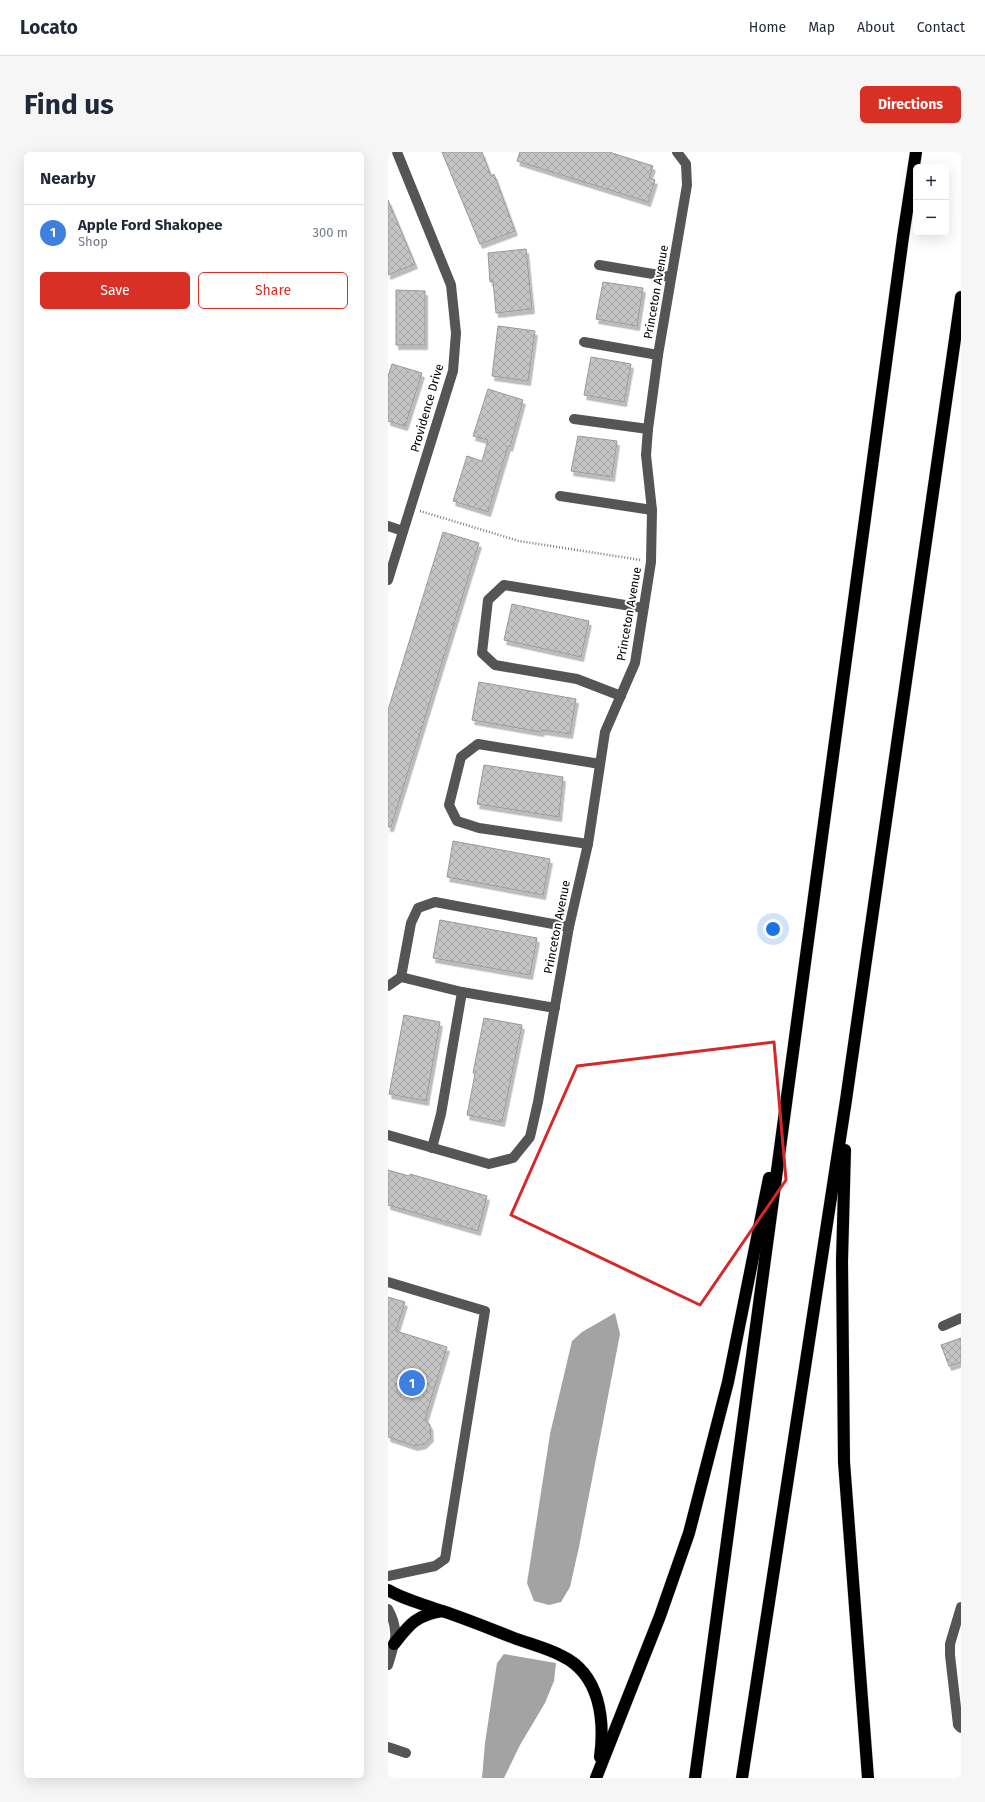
<!DOCTYPE html>
<html lang="en">
<head>
<meta charset="utf-8">
<style>
	body { margin:0; font-family:"Fira Sans",sans-serif; background:#f6f6f7; color:#1f2937 }
	.controls { position:absolute; right:12px; top:12px; display:grid; overflow:hidden; border-radius:6px; box-shadow:0 4px 16px #0002 }
	.controls button { width:36px; height:36px; display:grid; place-items:center; padding:0; border:0; border-bottom:1px solid #e0e1e3; background:#fff; color:#1f2937; font:20px sans-serif }
	.you { position:absolute; left:385px; top:777px; width:14px; height:14px; margin:-10px; border:3px solid #fff; border-radius:50%; background:#1a73e8; box-shadow:0 0 0 6px #1a73e833 }
	.badge { display:grid; place-items:center; width:26px; height:26px; border-radius:50%; background:#d93025; color:#fff; font-size:13px; font-weight:700 }
	.pin { position:absolute; translate:-50% -50%; border:2px solid #fff; box-shadow:0 1px 4px #0006 }
	.list { margin:0; padding:0; list-style:none }
	h2 { display:flex; justify-content:space-between; align-items:center; height:52px; margin:0; padding:0 16px; font-size:17px }
	h2 small { font-size:13px; font-weight:400; color:#747a83 }
	.list li { display:grid; grid-template-columns:26px 1fr auto; gap:12px; align-items:center; box-sizing:border-box; height:56px; padding:0 16px; border-top:1px solid #e0e1e3 }
	.list b { display:block; font-size:15px; white-space:nowrap }
	.list p { margin:0; font-size:13px; white-space:nowrap; color:#747a83 }
	.list em { font-size:13px; font-style:normal; color:#747a83 }
	.actions { display:flex; gap:8px; padding:12px 16px }
	.actions a { flex:1; padding:9px 0; border:1px solid #d93025; border-radius:6px; text-align:center; font-size:14px; color:#d93025 }
	.actions .main { background:#d93025; color:#fff }
	.map { position:relative; flex:none; width:573px; height:1626px; overflow:hidden; border-radius:6px }
	header { display:flex; align-items:center; gap:24px; box-sizing:border-box; height:56px; padding:0 20px; background:#fff; border-bottom:1px solid #e0e1e3 }
	header strong { font-size:19px }
	nav { display:flex; gap:22px; margin-inline-start:auto; font-size:14px }
	.intro { display:flex; align-items:center; justify-content:space-between; box-sizing:border-box; height:96px; padding:0 24px }
	h1 { margin:0; font-size:28px }
	.button { padding:10px 18px; border-radius:6px; background:#d93025; color:#fff; font-size:14px; font-weight:700 }
	main { display:flex; gap:24px; padding:0 24px }
	aside { flex:1; background:#fff; border-radius:6px; box-shadow:0 4px 16px #0002 }
	.map>svg:first-child { display:block }
</style>
</head>
<body>
<header>
<strong>Locato</strong>
<nav><a>Home</a><a>Map</a><a>About</a><a>Contact</a></nav>
</header>
<div class="intro"><h1>Find us</h1><a class="button">Directions</a></div>
<main>
<aside>
<h2>Nearby<small></small></h2>
<ul class="list">
<li><span class="badge" style="background:#3f7fe0">1</span><div><b>Apple Ford Shakopee</b><p>Shop</p></div><em>300 m</em></li>
</ul>
<div class="actions"><a class="main">Save</a><a>Share</a></div>
</aside>
<div class="map">
<svg width="573" height="1626" viewBox="0 0 573 1626">
	<defs>
		<pattern id="building-cross-hatch" width="8" height="8" patternUnits="userSpaceOnUse"><rect width="8" height="8" fill="#c4c4c4"/><path d="M0 0l8 8M0 8l8-8" fill="none" stroke="#a7a7a7"/></pattern>
		<filter id="shadow"><feDropShadow dx="2.5" dy="4.5" stdDeviation="0" flood-color="#0004"/></filter>
	</defs>
	<rect width="100%" height="100%" fill="#fff"/>
	<g fill="#a3a3a3">
		<polygon points="227,1161 232,1182 191,1395 182,1435 173,1450 161,1453 146,1449 139,1431 162,1282 184,1189 194,1180"/>
		<polygon points="116,1502 168,1511 166,1529 157,1551 132,1593 116,1626 94,1626 97,1591 109,1511"/>
	</g>
	<g fill="url(#building-cross-hatch)" stroke="#999" filter="url(#shadow)">
		<polygon points="54,0 94,0 103,24 106,22 127,79 92,92"/>
		<polygon points="132,0 221,0 265,14 261,26 267,28 260,50 129,9"/>
		<polygon points="0,48 27,112 0,123"/>
		<polygon points="138,97 144,157 108,161 105,129 102,130 100,101"/>
		<polygon points="215,130 255,136 249,174 208,167"/>
		<polygon points="8,138 37,139 37,193 8,193"/>
		<polygon points="110,174 147,179 140,229 104,224"/>
		<polygon points="203,205 243,212 236,250 196,243"/>
		<polygon points="4,212 34,221 17,274 0,269 0,224"/>
		<polygon points="100,237 135,248 122,295 120,294 100,360 65,349 79,304 94,309 100,288 85,284"/>
		<polygon points="190,284 229,289 224,325 183,319"/>
		<polygon points="55,380 91,391 3,675 0,675 0,558"/>
		<polygon points="124,452 201,469 193,505 116,488"/>
		<polygon points="91,530 188,547 182,582 154,578 153,580 84,568"/>
		<polygon points="96,613 175,625 171,665 89,652"/>
		<polygon points="65,689 162,707 155,743 59,725"/>
		<polygon points="52,768 149,786 142,823 45,806"/>
		<polygon points="16,863 52,870 38,949 1,942"/>
		<polygon points="96,866 134,873 114,970 79,963 87,922 85,921"/>
		<polygon points="0,1018 21,1024 22,1022 99,1044 90,1079 0,1053"/>
		<polygon points="0,1145 17,1150 8,1179 59,1195 37,1267 42,1273 43,1285 36,1292 27,1294 0,1285"/>
		<polygon points="573,1186 573,1210 561,1214 553,1193"/>
	</g>
	<g fill="none" stroke-linecap="round" stroke-linejoin="round">
		<g stroke="#dbdbdb" stroke-width="13">
			<g id="highway">
				<polyline points="457,998 454,1109 456,1310 480,1626"/>
				<path d="M0,1438C15,1447 32,1451 48,1457C74,1465 100,1476 126,1486C142,1492 159,1496 174,1504C212,1522 217,1568 212,1605"/>
				<path d="M6,1492C21,1473 28,1463 54,1459"/>
				<polyline points="208,1626 272,1464 301,1381 340,1230 381,1026"/>
				<polyline points="307,1626 515,85 528,0"/>
				<polyline points="354,1626 458,948 573,145"/>
			</g>
		</g>
		<polyline stroke="#777" stroke-width="2.5" stroke-dasharray="1 2" stroke-linecap="butt" points="32,359 131,389 253,408"/>
		<g stroke="#555" stroke-width="10">
			<polyline points="211,113 283,125"/>
			<polyline points="196,190 270,203"/>
			<polyline points="186,267 260,277"/>
			<polyline points="172,344 264,358"/>
			<polyline points="0,374 15,379"/>
			<polyline points="0,428 65,219 68,181 63,133 9,0"/>
			<polyline points="233,544 189,527 107,513 94,501 100,448 116,433 255,456"/>
			<polyline points="200,692 91,676 69,669 61,653 73,605 90,592 212,612"/>
			<polyline points="13,825 23,771 30,756 47,750 181,775"/>
			<polyline points="0,834 13,825 74,840 167,856"/>
			<polyline points="0,983 101,1012 125,1006 142,985 150,950 181,775 200,692 217,580 247,511 263,410 264,358 258,303 260,277 270,203 299,33 298,12 289,0"/>
			<polyline points="44,996 53,962 74,840"/>
			<polyline points="0,1130 97,1159 57,1407 47,1414 0,1424"/>
			<polyline points="555,1174 573,1166"/>
			<polyline points="573,1455 562,1492 562,1503 570,1573 573,1576"/>
			<path d="M0,1457C12,1478 7,1491 0,1513"/>
			<polyline points="0,1595 18,1601"/>
		</g>
		<use href="#highway" stroke="#000" stroke-width="12"/>
	</g>
	<path fill="none" stroke="#d62828" stroke-width="3" stroke-linejoin="round" d="M386,890L398,1028L312,1153L123,1063L189,914Z"/>
	<g text-anchor="middle" stroke-width="4" stroke-linejoin="round" paint-order="stroke">
		<g font-size="12" fill="#000" stroke="#fff">
			<text transform="translate(268 140) rotate(-80)" y="4">Princeton Avenue</text>
			<text transform="translate(39 256) rotate(-74)" y="4">Providence Drive</text>
			<text transform="translate(241 462) rotate(-80)" y="4">Princeton Avenue</text>
			<text transform="translate(169 775) rotate(-79)" y="4">Princeton Avenue</text>
		</g>
	</g>
</svg>
<div class="controls">
<button>+</button>
<button>−</button>
</div>
<div class="you"></div>
<div class="pin badge" style="left:24px;top:1231px;background:#3f7fe0">1</div>
</div>
</main>
</body>
</html>
